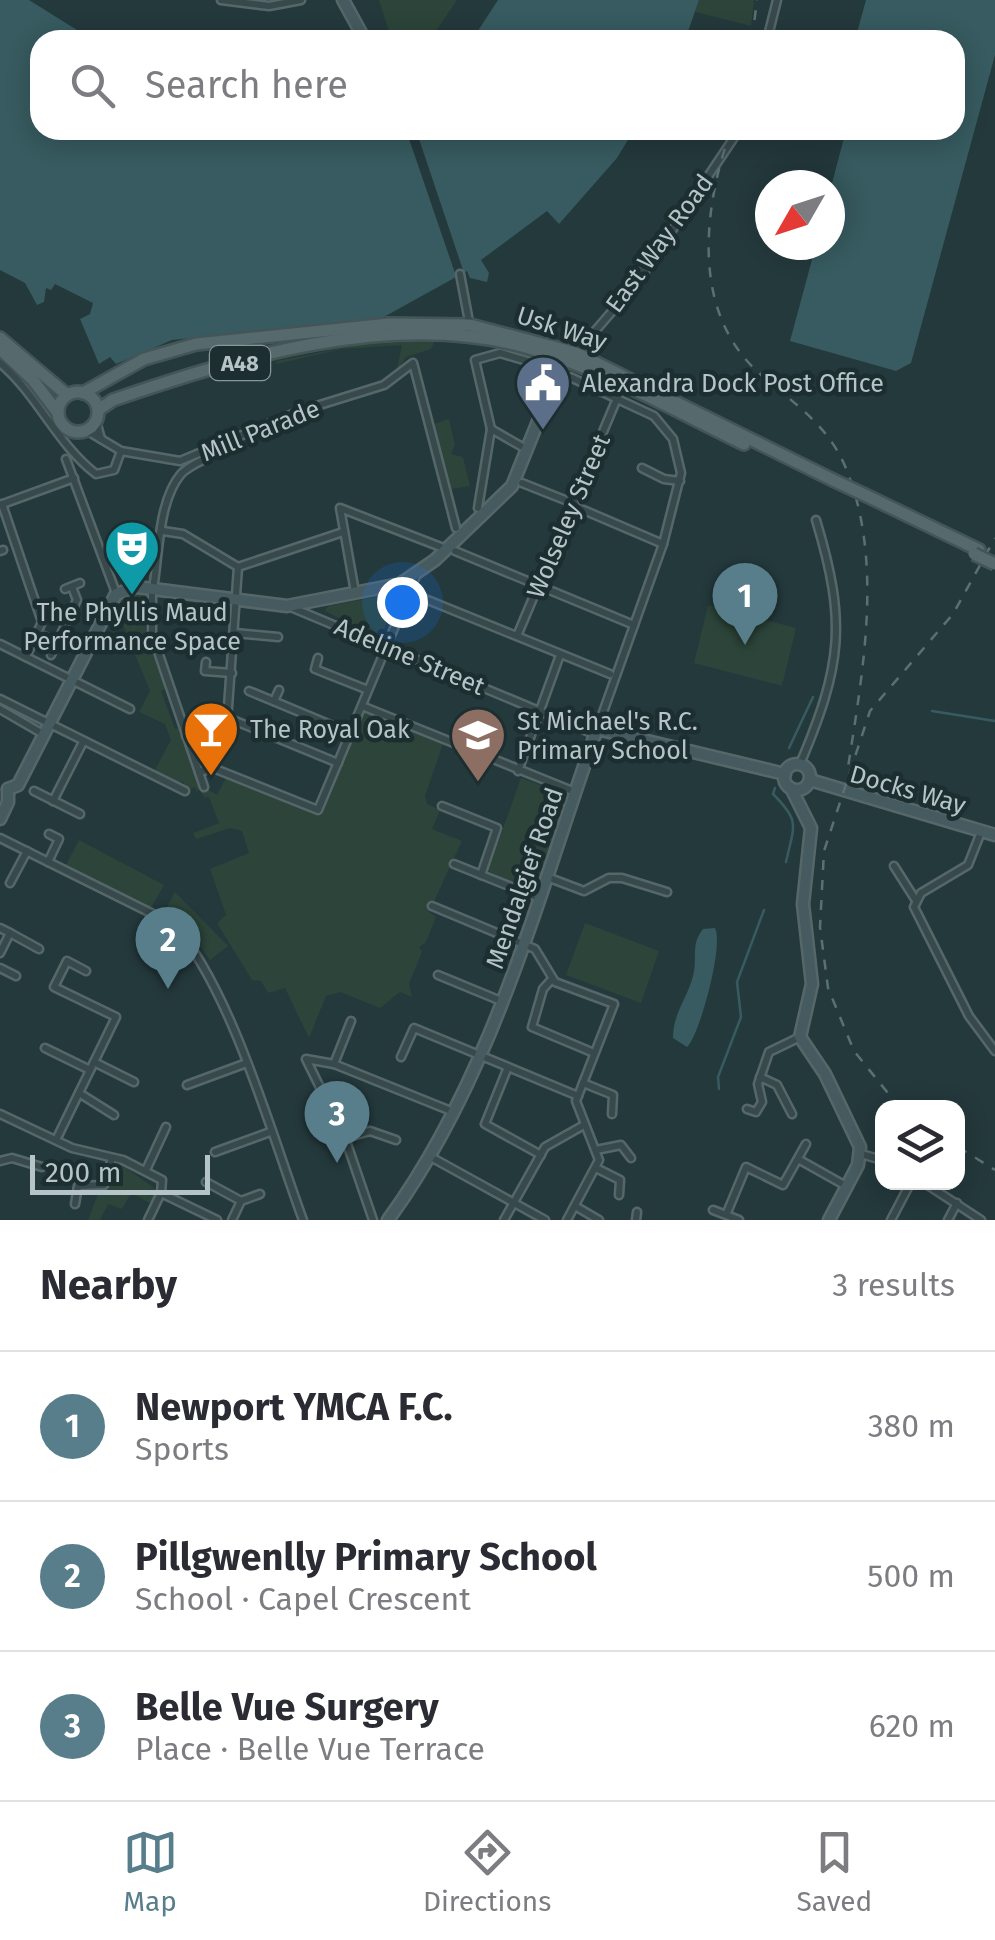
<!DOCTYPE html>
<html lang="en">
<head>
<meta charset="utf-8">
<style>
	body { margin:0; font-family:"Fira Sans",sans-serif; background:#f7f7f7; color:#2b2b33 }
	.controls { position:absolute; right:30px; bottom:30px; display:grid; overflow:hidden; border-radius:20px; box-shadow:0 5px 25px #0003 }
	.controls button { width:90px; height:90px; display:grid; place-items:center; padding:0; border:0; border-bottom:2px solid #e1e1e2; background:#fff; color:#2b2b33; font:50px sans-serif }
	.compass { position:absolute; left:755px; top:170px; width:90px; height:90px; border-radius:50%; background:#fff; box-shadow:0 5px 25px #0003; rotate:231deg }
	.scale { position:absolute; left:30px; bottom:25px; width:180px; box-sizing:border-box; padding-left:10px; border:5px solid #b4c4c7; border-top:0; font-size:28px; line-height:35px; white-space:nowrap; color:#b4c4c7; -webkit-text-stroke:8px #1d2e31; paint-order:stroke }
	.you { position:absolute; left:402px; top:602px; width:35px; height:35px; margin:-25px; border:8px solid #fff; border-radius:50%; background:#1a73e8; box-shadow:0 0 0 15px #1a73e833 }
	.badge { display:grid; place-items:center; width:65px; height:65px; border-radius:50%; background:#577e8a; color:#fff; font-size:32px; font-weight:700 }
	.pin { position:absolute; translate:-50% -82px; filter:drop-shadow(0 2px 5px #0008) }
	.pin::after { content:''; position:absolute; top:52px; width:35px; height:30px; background:inherit; clip-path:polygon(0 0,100% 0,50% 100%) }
	.list { margin:0; padding:0; list-style:none }
	h2 { display:flex; justify-content:space-between; align-items:center; height:130px; margin:0; padding:0 40px; font-size:42px }
	h2 small { font-size:32px; font-weight:400; color:#7c7c81 }
	.list li { display:grid; grid-template-columns:65px 1fr auto; gap:30px; align-items:center; box-sizing:border-box; height:150px; padding:0 40px; border-top:2px solid #e1e1e2 }
	.list b { display:block; font-size:38px; white-space:nowrap }
	.list p { margin:0; font-size:32px; white-space:nowrap; color:#7c7c81 }
	.list em { font-size:32px; font-style:normal; color:#7c7c81 }
	.icon { flex:none; width:55px; height:55px; fill:none; stroke:currentColor; stroke-width:2; stroke-linecap:round; stroke-linejoin:round }
	.map { position:relative; flex:none; width:995px; height:1220px; overflow:hidden }
	.search { position:absolute; background:#fff; box-shadow:0 5px 25px #0003; left:30px; right:30px; top:30px; height:110px; display:flex; align-items:center; gap:25px; box-sizing:border-box; padding:0 35px; border-radius:30px; color:#7c7c81; font-size:38px }
	.sheet { height:580px; background:#fff }
	nav { display:flex; justify-content:space-around; align-items:center; box-sizing:border-box; height:140px; border-top:2px solid #e1e1e2; background:#fff; font-size:28px; color:#7c7c81 }
	nav a { display:grid; justify-items:center; gap:5px }
	nav .on { color:#577e8a }
	.map>svg:first-child { display:block }
</style>
</head>
<body>
<div class="map">
<svg width="995" height="1220" viewBox="0 0 995 1220">
	<rect width="100%" height="100%" fill="#24393c"/>
	<g fill="#2c4439">
		<polygon points="379,0 457,0 430,40 392,40"/>
		<polygon points="699,0 754,0 751,26 695,12"/>
		<polygon points="435,340 431,349 406,357 396,374 402,345 342,349 277,364 276,361 377,341"/>
		<polygon points="449,419 455,445 451,454 463,457 470,486 451,489 434,424"/>
		<polygon points="399,593 380,639 325,611 328,606"/>
		<polygon points="140,594 144,598 146,636 166,689 161,691 175,729 180,728 200,787 197,792 195,787 186,790 183,781 177,783 155,770 171,740 165,724 139,712 150,691 115,605 125,596"/>
		<polygon points="708,605 796,628 782,686 694,663"/>
		<polygon points="362,706 444,741 425,796 427,804 440,810 432,829 462,841 429,912 436,917 426,942 419,947 422,952 409,984 412,997 400,992 380,1008 340,992 326,996 309,1038 285,988 268,993 261,981 252,980 217,923 226,915 210,869 249,853 242,831 230,828 196,839 193,833 219,823 209,797 205,798 200,791 204,787 217,795 228,774 318,809"/>
		<polygon points="521,778 567,795 569,800 538,890 533,892 488,871"/>
		<polygon points="79,840 164,885 151,908 66,865"/>
		<polygon points="175,892 228,946 210,960 189,931 163,914"/>
		<polygon points="585,923 659,951 641,1003 566,975"/>
		<polygon points="112,1158 161,1193 155,1206 131,1193 122,1209 108,1204 100,1220 88,1220"/>
	</g>
	<g fill="#375b60">
		<polygon points="0,0 29,0 93,40 40,40 40,130 634,130 617,158 559,224 547,211 481,260 489,273 487,282 470,278 467,271 382,318 172,340 116,364 110,357 99,364 80,319 90,314 93,303 55,284 51,290 46,288 44,302 37,305 25,283 0,270"/>
		<polygon points="498,0 699,0 685,40 472,40"/>
		<polygon points="866,0 995,0 995,55 911,363 896,371 790,341 816,245 830,245 830,191 846,130 955,130 955,40 855,40"/>
		<path d="M715,928C724,944 700,1035 687,1047L673,1038C673,1013 687,999 693,976C698,958 690,945 703,929Z"/>
	</g>
	<polygon fill="#24393c" points="406,130 416,130 464,273 456,276"/>
	<g fill="none" stroke-linecap="round" stroke-linejoin="round">
		<g stroke="#375b60" stroke-width="2.5">
			<polyline points="932,711 995,721"/>
			<polyline points="789,748 813,697"/>
			<path d="M775,788L773,794C801,822 794,825 786,862"/>
			<polyline points="719,1089 718,1077 741,1017 737,982 764,910"/>
		</g>
		<g stroke="#56676a" stroke-width="11">
			<g id="street">
				<polyline points="221,0 269,6 301,0"/>
				<polyline points="767,40 777,0"/>
				<polyline points="460,274 470,327"/>
				<polyline points="625,292 642,271"/>
				<polyline points="577,352 639,280 739,130"/>
				<path d="M0,363C38,395 56,443 96,474L114,470L121,451"/>
				<polyline points="570,377 654,416 673,439 681,473 663,544 597,729"/>
				<polyline points="96,421 101,439"/>
				<polyline points="491,429 475,360 500,353 544,366"/>
				<polyline points="86,430 121,451 180,461 297,412 384,385 413,363 456,528"/>
				<polyline points="66,459 116,593"/>
				<polyline points="642,468 664,479 680,481"/>
				<polyline points="522,483 575,504"/>
				<polyline points="2,504 42,622 26,657"/>
				<polyline points="0,505 74,478"/>
				<polyline points="574,506 663,544"/>
				<polyline points="478,508 491,429 526,449"/>
				<polyline points="163,531 183,534 238,567"/>
				<polyline points="0,551 3,550"/>
				<polyline points="455,551 634,625"/>
				<polyline points="238,567 343,532"/>
				<polyline points="152,588 152,634 204,787"/>
				<polyline points="65,589 80,583"/>
				<path d="M153,589C159,555 158,501 181,474C189,465 204,460 215,454"/>
				<polyline points="355,592 340,508 446,549"/>
				<polyline points="408,592 610,674"/>
				<polyline points="293,608 589,732"/>
				<polyline points="37,633 57,642"/>
				<polyline points="235,633 278,637"/>
				<polyline points="517,636 618,396"/>
				<polyline points="0,644 130,709"/>
				<polyline points="51,655 77,600 72,587"/>
				<polyline points="318,658 315,669 368,690"/>
				<polyline points="206,662 205,671 232,673"/>
				<polyline points="249,691 350,733"/>
				<polyline points="0,699 185,791"/>
				<polyline points="274,701 279,690"/>
				<polyline points="362,706 575,792"/>
				<polyline points="0,709 43,734"/>
				<polyline points="227,721 238,567"/>
				<polyline points="186,736 233,720 338,763"/>
				<path d="M800,764C842,665 847,623 816,520"/>
				<polyline points="518,771 560,655"/>
				<polyline points="199,772 213,768 318,810 416,576"/>
				<polyline points="34,791 80,814"/>
				<polyline points="53,801 83,742"/>
				<polyline points="442,806 497,828 481,875"/>
				<polyline points="981,832 968,865 921,893 914,907 969,1016 995,1051"/>
				<path d="M0,838L173,924C231,988 272,1136 303,1220"/>
				<polyline points="48,862 59,839 49,834"/>
				<polyline points="454,864 539,898"/>
				<polyline points="894,866 915,899"/>
				<polyline points="547,877 584,891 609,878 622,878 667,892"/>
				<polyline points="10,883 27,851"/>
				<polyline points="432,906 535,949 555,982 614,1004 576,1101 599,1160 567,1220"/>
				<polyline points="0,928 10,933 0,953"/>
				<polyline points="10,933 39,949"/>
				<polyline points="0,968 16,976"/>
				<polyline points="438,975 501,1001"/>
				<polyline points="552,979 543,989 532,1027 594,1053"/>
				<polyline points="45,1048 90,1070"/>
				<polyline points="401,1057 414,1028 578,1096"/>
				<polyline points="94,1062 134,1082"/>
				<polyline points="334,1064 351,1021"/>
				<polyline points="508,1067 485,1124 541,1155"/>
				<polyline points="760,1077 777,1085 792,1114"/>
				<polyline points="583,1083 613,1095 612,1114"/>
				<polyline points="187,1085 244,1064"/>
				<polyline points="79,1093 114,1115"/>
				<polyline points="747,1109 756,1112 762,1102 758,1084 769,1052 800,1037"/>
				<polyline points="0,1114 72,1148 123,1160 162,1180 161,1193 217,1220"/>
				<polyline points="345,1138 370,1131 396,1140"/>
				<polyline points="56,1140 116,1017 54,987 67,961 86,971"/>
				<polyline points="596,1150 621,1145 631,1158"/>
				<polyline points="215,1152 270,1132"/>
				<polyline points="861,1154 882,1160"/>
				<polyline points="429,1156 545,1220"/>
				<polyline points="798,1159 846,1186"/>
				<polyline points="0,1161 12,1158 42,1167"/>
				<polyline points="596,1168 620,1180 619,1195"/>
				<polyline points="146,1170 166,1127"/>
				<polyline points="206,1182 241,1201 232,1220"/>
				<polyline points="923,1182 981,1220"/>
				<polyline points="241,1201 260,1194"/>
				<polyline points="75,1204 78,1186 104,1185 112,1158"/>
				<polyline points="575,1206 599,1220"/>
				<polyline points="713,1210 739,1220"/>
				<polyline points="726,1215 746,1167 783,1185 806,1144"/>
				<polyline points="148,1220 161,1193"/>
				<polyline points="373,1220 345,1138 306,1059 334,1064 451,1111"/>
				<polyline points="504,1220 545,1147 584,1125"/>
				<polyline points="636,1220 637,1212"/>
				<polyline points="891,1220 911,1182"/>
				<polyline points="948,1220 957,1203"/>
			</g>
		</g>
		<g stroke="#56676a" stroke-width="15">
			<g id="secondary">
				<polyline points="343,0 365,40"/>
				<circle cx="797" cy="777" r="13"/>
				<polyline points="810,780 995,835"/>
				<polyline points="791,788 811,828 803,904 812,984 800,1037 825,1074 860,1147 858,1165 829,1220"/>
				<polyline points="8,789 18,785 116,594 137,587 287,606 400,584 435,560 512,486 558,372 572,356"/>
				<polyline points="0,819 8,802 8,789"/>
				<path d="M388,1220C493,1076 538,895 597,729L785,774"/>
			</g>
		</g>
		<g stroke="#445558" stroke-width="16">
			<g id="primary">
				<polyline points="0,338 67,395"/>
				<polyline points="0,349 33,380 58,413"/>
				<circle cx="78" cy="412" r="20"/>
				<polyline points="83,393 144,359 196,344 389,324 470,325 576,353 833,480"/>
				<path d="M98,410L113,400C239,357 396,309 529,348C604,370 674,410 744,444"/>
				<polyline points="865,495 979,550"/>
			</g>
		</g>
		<use href="#street" stroke="#38494c" stroke-width="6"/>
		<use href="#secondary" stroke="#465b5f" stroke-width="10"/>
		<use href="#primary" stroke="#56696c" stroke-width="11"/>
		<g stroke="#5a7073" stroke-width="2.5" stroke-dasharray="10 10" stroke-linecap="butt">
			<polyline points="752,40 757,0"/>
			<path d="M731,130C703,208 691,311 758,372C791,402 826,422 845,466C885,561 862,675 847,774"/>
			<polyline points="900,1108 854,1051 828,988 820,927 824,851 870,711 953,614 995,538"/>
			<polyline points="958,1147 995,1170"/>
		</g>
		<g stroke="#445558" stroke-width="16" stroke-linecap="butt">
			<g id="primary-bridge">
				<polyline points="833,480 865,495"/>
				<polyline points="974,554 995,564"/>
			</g>
		</g>
		<use href="#primary-bridge" stroke="#56696c" stroke-width="11"/>
	</g>
	<defs>
		<g id="civic-pin" transform="scale(2.875)"><path d="M0 17L-7.5 6A9.5 9.5 0 1 1 7.5 6Z" fill="#5c6f8a" stroke="#1d2e31"/><path d="M-.6-6.5H3V-4.5H.6V-3L4-1V1h2V6H-6V1h2V-1L-.6-3ZM-1.2 2.5V6h2.4V2.5Z" fill="#fff"/></g>
		<g id="theatre-pin" transform="scale(2.875)"><path d="M0 17L-7.5 6A9.5 9.5 0 1 1 7.5 6Z" fill="#0f9aa8" stroke="#1d2e31"/><path d="M-5-5.5Q0-4 5-5.5V0Q5 5 0 6Q-5 5-5 0ZM-3.3-2.5H-1v1.5H-3.3ZM1-2.5H3.3v1.5H1ZM-2.8 1Q0 5.5 2.8 1Z" fill="#fff"/></g>
		<g id="bar-pin" transform="scale(2.875)"><path d="M0 17L-7.5 6A9.5 9.5 0 1 1 7.5 6Z" fill="#e8710a" stroke="#1d2e31"/><path d="M-6-5H6L.8 .8V4.5H3.5V6h-7V4.5H-.8V.8Z" fill="#fff"/></g>
		<g id="school-pin" transform="scale(2.875)"><path d="M0 17L-7.5 6A9.5 9.5 0 1 1 7.5 6Z" fill="#8d6e63" stroke="#1d2e31"/><path d="M0-5L7-2L0 1L-7-2ZM-4 1L0 2.5L4 1V4Q0 6-4 4Z" fill="#fff"/></g>
	</defs>
	<g fill-rule="evenodd">
		<use href="#civic-pin" x="543" y="383"/>
		<use href="#theatre-pin" x="132" y="548"/>
		<use href="#bar-pin" x="211" y="729"/>
		<use href="#school-pin" x="478" y="735"/>
	</g>
	<g text-anchor="middle" stroke-width="9" stroke-linejoin="round" paint-order="stroke">
		<rect fill="#1d2e31" stroke="#87979a" stroke-width="2.5" x="210" y="346" width="60" height="34" rx="8"/>
		<g font-size="22" font-weight="bold" fill="#b4c4c7">
			<text x="240" y="371">A48</text>
		</g>
		<g font-size="25" fill="#b4c4c7" stroke="#1d2e31">
			<text transform="translate(659 243) rotate(-54)" y="9">East Way Road</text>
			<text transform="translate(562 328) rotate(18)" y="9">Usk Way</text>
			<text transform="translate(260 430) rotate(-22)" y="9">Mill Parade</text>
			<text transform="translate(568 516) rotate(-67)" y="9">Wolseley Street</text>
			<text transform="translate(410 656) rotate(23)" y="9">Adeline Street</text>
			<text transform="translate(908 789) rotate(16)" y="9">Docks Way</text>
			<text transform="translate(524 878) rotate(-71)" y="9">Mendalgief Road</text>
		</g>
		<g font-size="25" fill="#b4c4c7" stroke="#1d2e31" text-anchor="start">
			<text x="582" y="392">Alexandra Dock Post Office</text>
			<text x="132" y="621" text-anchor="middle">The Phyllis Maud<tspan x="132" dy="29">Performance Space</tspan></text>
			<text x="517" y="730">St Michael's R.C.<tspan x="517" dy="29">Primary School</tspan></text>
			<text x="250" y="738">The Royal Oak</text>
		</g>
	</g>
</svg>
<div class="controls">
<button><svg class="icon" aria-label="layers" viewBox="0 0 24 24"><path d="M12 4l9 5-9 5-9-5zM3 14l9 5 9-5"/></svg></button>
</div>
<svg class="compass" viewBox="-18 -18 36 36"><path d="M0-13l5 13h-10z" fill="#e53935"/><path d="M0 13l5-13h-10z" fill="#7c7c81"/></svg>
<div class="scale">200 m</div>
<div class="you"></div>
<div class="pin badge" style="left:745px;top:645px">1</div>
<div class="pin badge" style="left:168px;top:989px">2</div>
<div class="pin badge" style="left:337px;top:1163px">3</div>
<div class="search"><svg class="icon" aria-label="search" viewBox="0 0 24 24"><circle cx="10" cy="10" r="6"/><path d="M15 15l6 6"/></svg>Search here</div>
</div>
<section class="sheet">
<h2>Nearby<small>3 results</small></h2>
<ul class="list">
<li><span class="badge">1</span><div><b>Newport YMCA F.C.</b><p>Sports</p></div><em>380 m</em></li>
<li><span class="badge">2</span><div><b>Pillgwenlly Primary School</b><p>School · Capel Crescent</p></div><em>500 m</em></li>
<li><span class="badge">3</span><div><b>Belle Vue Surgery</b><p>Place · Belle Vue Terrace</p></div><em>620 m</em></li>
</ul>
</section>
<nav>
<a class="on"><svg class="icon" aria-label="map" viewBox="0 0 24 24"><path d="M3 6l6-2 6 2 6-2v14l-6 2-6-2-6 2zM9 4v14M15 6v14"/></svg>Map</a>
<a><svg class="icon" aria-label="directions" viewBox="0 0 24 24"><path d="M12 3l9 9-9 9-9-9zM9 14v-3h6M13 9l2 2-2 2"/></svg>Directions</a>
<a><svg class="icon" aria-label="saved" viewBox="0 0 24 24"><path d="M7 4h10v16l-5-4-5 4z"/></svg>Saved</a>
</nav>
</body>
</html>
